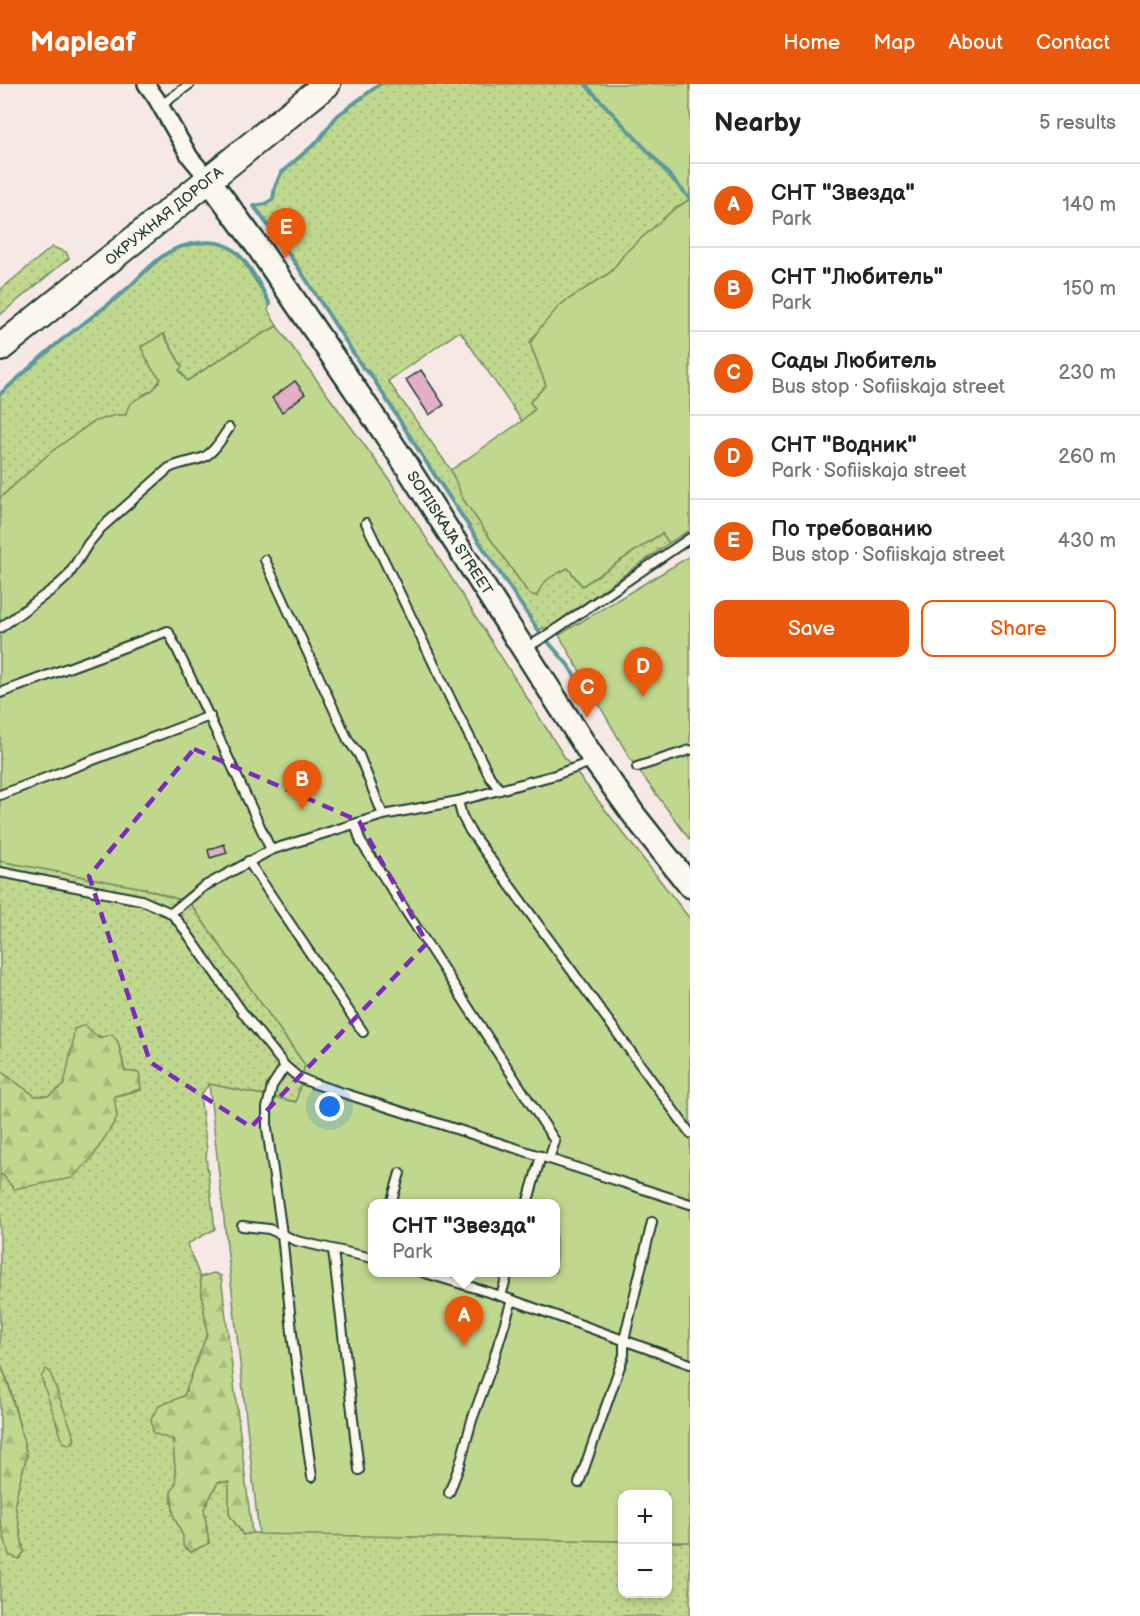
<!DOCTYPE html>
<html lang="en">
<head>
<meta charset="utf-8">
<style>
	body { margin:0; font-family:"Balsamiq Sans",sans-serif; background:#f2f2f2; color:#222 }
	.controls { position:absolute; right:18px; bottom:18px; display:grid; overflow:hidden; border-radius:12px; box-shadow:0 3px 9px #0003 }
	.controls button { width:54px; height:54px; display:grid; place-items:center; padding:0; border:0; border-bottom:2px solid #e0e0e0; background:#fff; color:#222; font:30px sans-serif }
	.you { position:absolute; left:330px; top:1023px; width:21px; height:21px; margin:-15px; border:4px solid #fff; border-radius:50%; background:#1a73e8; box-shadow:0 0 0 9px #1a73e833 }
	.badge { display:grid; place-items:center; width:39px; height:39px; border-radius:50%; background:#ea580c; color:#fff; font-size:20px; font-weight:700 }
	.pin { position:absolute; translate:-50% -50px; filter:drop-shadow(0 2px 3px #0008) }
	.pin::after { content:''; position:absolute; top:32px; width:21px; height:18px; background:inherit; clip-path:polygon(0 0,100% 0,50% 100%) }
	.popup { position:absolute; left:368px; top:1115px; width:192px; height:78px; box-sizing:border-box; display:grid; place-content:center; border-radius:12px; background:#fff; filter:drop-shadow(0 2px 4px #0005); font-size:20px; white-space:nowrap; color:#767676 }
	.popup b { font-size:22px; color:#222 }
	.popup::after { content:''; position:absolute; left:50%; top:100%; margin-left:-12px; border:12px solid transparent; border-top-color:#fff }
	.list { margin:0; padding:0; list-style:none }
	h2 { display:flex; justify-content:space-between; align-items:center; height:78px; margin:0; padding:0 24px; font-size:26px }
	h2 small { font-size:20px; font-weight:400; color:#767676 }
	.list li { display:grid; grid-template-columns:39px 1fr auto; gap:18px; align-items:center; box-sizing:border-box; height:84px; padding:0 24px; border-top:2px solid #e0e0e0 }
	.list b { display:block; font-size:22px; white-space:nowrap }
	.list p { margin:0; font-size:20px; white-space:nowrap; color:#767676 }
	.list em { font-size:20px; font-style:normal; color:#767676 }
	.actions { display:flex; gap:12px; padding:18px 24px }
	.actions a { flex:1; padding:14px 0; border:2px solid #ea580c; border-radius:12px; text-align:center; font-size:21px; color:#ea580c }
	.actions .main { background:#ea580c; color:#fff }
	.map { position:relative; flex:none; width:690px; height:1532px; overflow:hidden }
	header { display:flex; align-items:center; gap:36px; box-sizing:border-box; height:84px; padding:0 30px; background:#ea580c; color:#fff }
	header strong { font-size:28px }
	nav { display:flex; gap:33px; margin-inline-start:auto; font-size:21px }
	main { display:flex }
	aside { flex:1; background:#fff }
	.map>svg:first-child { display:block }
</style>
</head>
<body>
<header>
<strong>Mapleaf</strong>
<nav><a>Home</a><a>Map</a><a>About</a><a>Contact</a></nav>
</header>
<main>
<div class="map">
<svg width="690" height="1532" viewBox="0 0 690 1532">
	<defs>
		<pattern id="grass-dots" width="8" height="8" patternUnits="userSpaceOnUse" patternTransform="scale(1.5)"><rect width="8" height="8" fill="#c0d88e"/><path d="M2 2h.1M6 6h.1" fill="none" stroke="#a5ba7b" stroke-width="1.8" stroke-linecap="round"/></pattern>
		<pattern id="forest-firs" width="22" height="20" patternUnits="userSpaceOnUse" patternTransform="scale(1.5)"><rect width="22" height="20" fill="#c0d88e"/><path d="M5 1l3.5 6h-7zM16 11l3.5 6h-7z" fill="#a5ba7b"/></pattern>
	</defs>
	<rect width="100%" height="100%" fill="#f6e8e5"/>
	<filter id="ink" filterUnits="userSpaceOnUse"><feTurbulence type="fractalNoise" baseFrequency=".0167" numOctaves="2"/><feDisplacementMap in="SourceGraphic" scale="12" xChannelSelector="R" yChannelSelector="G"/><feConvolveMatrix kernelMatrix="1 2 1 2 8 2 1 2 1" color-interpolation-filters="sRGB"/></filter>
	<g filter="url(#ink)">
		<g fill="url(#grass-dots)" stroke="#708a61" stroke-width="1.5">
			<polygon points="380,0 585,0 657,77 690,115 673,126 625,169 611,188 560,221 530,259 546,301 530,318 535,325 522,337 460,247 388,297 451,386 463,415 529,510 541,502 551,492 568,484 582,502 662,449 669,459 552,542 538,546 428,381 371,291 363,284 298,183 254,122 266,120 273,115 275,103 281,89 318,57 337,32"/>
			<path d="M210,158C221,159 228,162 237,168L270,220L268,226L277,242L238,264L187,297L179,285L182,283L164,250L141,263L152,285L161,295L152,307L144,310L126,331H116L93,338L51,368L0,414V310L52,263L120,211L161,174L173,166L187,161Z"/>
			<polygon points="52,163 66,168 69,174 0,231 0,206"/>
			<polygon points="0,777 143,804 190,819 305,981 297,1018 209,1000 200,1012 207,1066 206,1073 215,1145 187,1160 200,1193 207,1250 184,1312 159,1322 173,1355 176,1399 171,1410 174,1433 183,1452 209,1459 204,1425 218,1398 229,1398 229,1430 243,1451 252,1449 622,1457 622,1510 668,1510 668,1458 690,1458 690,1532 0,1532 0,1436 24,1468 15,1420 18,1404 27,1371 9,1300 0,1279 0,1091 3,1091 114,1012 141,1006 125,987 118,958 74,945 73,958 65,1001 49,1012 35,1012 0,987"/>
		</g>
		<g fill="url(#forest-firs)" stroke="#708a61" stroke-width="1.5">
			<polygon points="85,941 99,954 112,950 118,958 125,987 139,989 141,1005 114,1012 117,1034 92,1074 72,1094 14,1105 3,1091 0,1091 0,987 35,1012 49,1012 64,1001 73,958 74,945"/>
			<polygon points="214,1189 221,1192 252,1449 243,1451 229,1430 229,1398 218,1398 204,1425 209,1459 191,1468 183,1462 183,1452 174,1433 171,1409 176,1399 173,1356 153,1349 151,1334 159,1322 184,1312 207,1250 200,1193"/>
			<polygon points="0,1279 8,1299 27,1371 18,1404 15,1420 24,1468 19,1475 9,1471 0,1436"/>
			<polygon points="46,1285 50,1288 75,1355 71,1361 63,1358 41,1293"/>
		</g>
		<g fill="#c0d88e" stroke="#708a61" stroke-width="1.5" fill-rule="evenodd">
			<path d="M585,0H690V446L669,459L662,449L582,502L568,484C552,492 543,495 537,512L529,510L463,415L451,386L522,337L535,325L530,318L546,301L530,259L540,244L560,221L611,188L625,169L673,126L690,115L657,77Z"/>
			<path d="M277,242L387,392L565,674L690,835V1458H668V1410H622V1457L259,1450L209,1000L296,1018L305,981L190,819L143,804L0,777V414L51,368L93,338L116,331H126C127,316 141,315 151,307C155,305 158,299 161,295L152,285L141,263L163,250L182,283L179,286L187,297L238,264ZM372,1120H556V1188H372Z"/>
			<polygon points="690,472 690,756 631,676 559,551"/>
		</g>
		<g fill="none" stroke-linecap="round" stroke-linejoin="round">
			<g stroke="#5d999b" stroke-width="4">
				<polyline points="380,0 337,32 318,57 281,89 275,103 273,115 266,120 254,122 298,183 363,284 371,291 428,381 538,546 568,581 576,594"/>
				<polyline points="585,0 657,77 690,115"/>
				<path d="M0,310C18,295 34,279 52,264C74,245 99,229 121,210C137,197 154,175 173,166C188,159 212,155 227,162C245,170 261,203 270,220"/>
			</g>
		</g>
		<g fill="#e3aec8" stroke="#1f3d34" stroke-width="1.5">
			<polygon points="421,286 444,321 429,331 406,296"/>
			<polygon points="295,297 305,310 282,328 272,314"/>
			<polygon points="224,760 227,769 210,774 208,766"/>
		</g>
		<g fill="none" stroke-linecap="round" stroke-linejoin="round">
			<g stroke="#1f3d34" stroke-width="12">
				<g id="lane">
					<polyline points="160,22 190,0"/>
					<polyline points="366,439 455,624 490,693 500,706"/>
					<polyline points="265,476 348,656 359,671 383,731"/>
					<path d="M0,544L57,502L68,492L88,460L101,444L169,384C181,378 191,378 202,374C214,369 222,354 229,344"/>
					<polyline points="524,565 543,554 690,454"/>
					<path d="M0,609L168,547C204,620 237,693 271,766"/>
					<polyline points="637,683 690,666"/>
					<polyline points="0,711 210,632"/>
					<polyline points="458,717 462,732 470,747 690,1049"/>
					<polyline points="355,740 361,758 555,1057 549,1075"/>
					<polyline points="248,777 363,948"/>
					<polyline points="0,788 141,816 171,829 182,842 243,929 285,982 298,993 312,999 690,1120"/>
					<polyline points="171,829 203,803 271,766 383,731 458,717 555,691 591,678"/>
					<polyline points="285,982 272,1002 267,1024 267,1044 282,1150 293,1258 312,1393"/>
					<polyline points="391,1120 400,1089"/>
					<polyline points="527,1120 541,1072"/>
					<polyline points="242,1142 269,1145 297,1157 372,1174"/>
					<polyline points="333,1166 359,1386"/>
					<polyline points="422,1188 501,1212 690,1280"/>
					<polyline points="501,1212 508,1188"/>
					<polyline points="579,1399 624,1271 624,1256 652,1138"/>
					<polyline points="449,1409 460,1380 472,1336 490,1287 512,1216"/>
				</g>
			</g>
			<g stroke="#1f3d34" stroke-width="20">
				<polyline id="street" points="146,0 156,14 190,73 209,96"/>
			</g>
			<g stroke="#1f3d34" stroke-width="27">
				<polyline id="secondary" points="209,96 256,160 399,370 595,677 634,731 690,802"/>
			</g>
			<g stroke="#1f3d34" stroke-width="30">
				<polyline id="primary" points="0,264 327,0"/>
			</g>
			<use href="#lane" stroke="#fbf7ec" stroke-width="8"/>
			<use href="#street" stroke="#fbf7ec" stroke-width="15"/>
			<use href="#secondary" stroke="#fbf7ec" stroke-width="22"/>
			<use href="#primary" stroke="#fbf7ec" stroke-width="26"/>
		</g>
	</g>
	<path fill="none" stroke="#7b2cbf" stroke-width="4.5" stroke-dasharray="12 8" stroke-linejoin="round" d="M194,665L359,737L427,859L251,1043L150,978L89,792Z"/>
	<g text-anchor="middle" stroke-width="5" stroke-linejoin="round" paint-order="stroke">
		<g font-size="15" fill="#1f3d34" stroke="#fbf7ec">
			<text transform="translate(164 132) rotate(-39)" y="5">ОКРУЖНАЯ ДОРОГА</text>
			<text transform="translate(450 449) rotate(57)" y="5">SOFIISKAJA STREET</text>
		</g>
	</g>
</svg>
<div class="controls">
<button>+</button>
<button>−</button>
</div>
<div class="you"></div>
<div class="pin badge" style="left:464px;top:1262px">A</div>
<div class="popup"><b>СНТ &quot;Звезда&quot;</b>Park</div>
<div class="pin badge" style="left:302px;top:726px">B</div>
<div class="pin badge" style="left:587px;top:634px">C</div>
<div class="pin badge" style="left:643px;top:613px">D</div>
<div class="pin badge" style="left:286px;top:174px">E</div>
</div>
<aside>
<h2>Nearby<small>5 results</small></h2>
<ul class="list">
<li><span class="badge">A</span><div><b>СНТ &quot;Звезда&quot;</b><p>Park</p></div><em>140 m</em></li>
<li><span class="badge">B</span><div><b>СНТ &quot;Любитель&quot;</b><p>Park</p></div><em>150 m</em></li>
<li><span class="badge">C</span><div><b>Сады Любитель</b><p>Bus stop · Sofiiskaja street</p></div><em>230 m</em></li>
<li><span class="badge">D</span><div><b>СНТ &quot;Водник&quot;</b><p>Park · Sofiiskaja street</p></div><em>260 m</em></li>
<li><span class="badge">E</span><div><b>По требованию</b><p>Bus stop · Sofiiskaja street</p></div><em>430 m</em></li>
</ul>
<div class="actions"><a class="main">Save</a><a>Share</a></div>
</aside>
</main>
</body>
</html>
